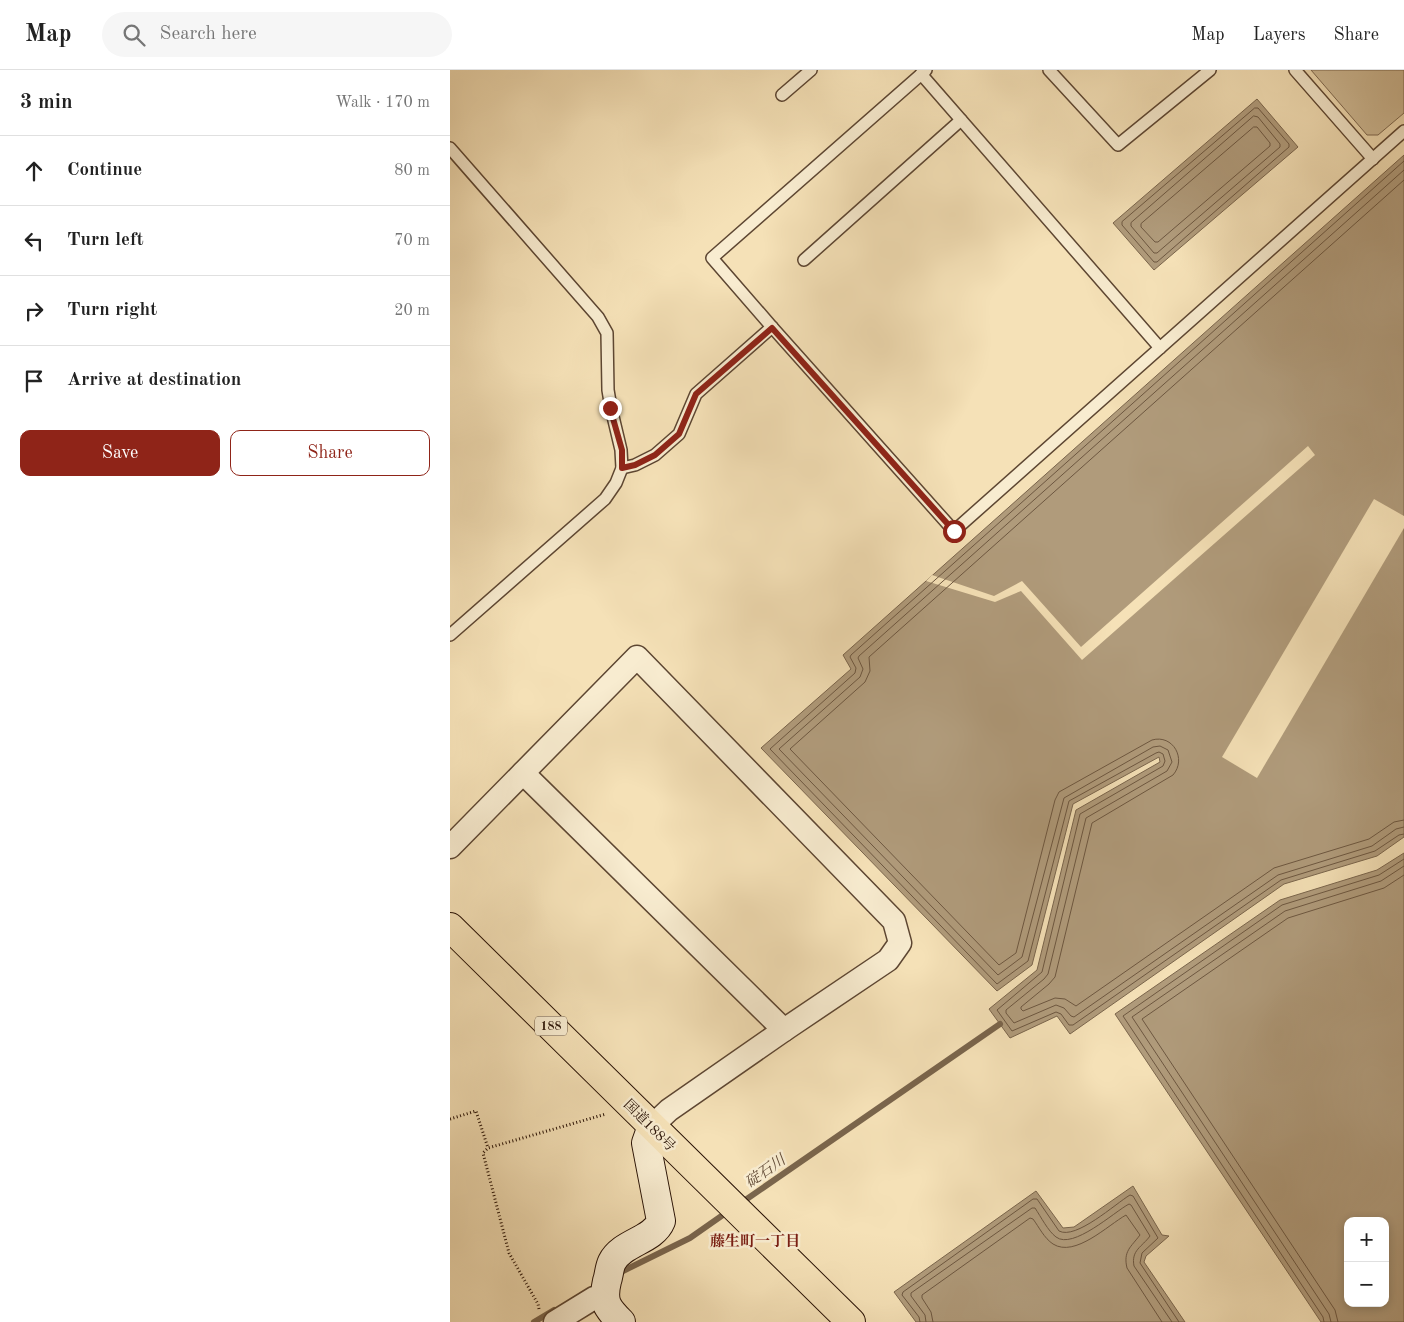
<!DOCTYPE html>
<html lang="en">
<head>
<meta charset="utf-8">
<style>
	body { margin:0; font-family:"Old Standard TT","Noto Serif JP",serif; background:#f6f6f6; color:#222 }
	.controls { position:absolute; right:15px; bottom:15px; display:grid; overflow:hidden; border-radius:10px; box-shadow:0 2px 8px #0003 }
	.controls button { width:45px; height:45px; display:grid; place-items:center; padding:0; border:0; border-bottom:1px solid #e0e0e0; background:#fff; color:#222; font:25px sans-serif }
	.stop { position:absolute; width:15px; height:15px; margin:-11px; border:4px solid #8f2418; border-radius:50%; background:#fff }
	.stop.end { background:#8f2418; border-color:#fff; box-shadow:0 1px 5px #0008 }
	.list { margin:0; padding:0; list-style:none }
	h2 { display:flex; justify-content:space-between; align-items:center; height:65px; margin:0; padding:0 20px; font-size:21px }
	h2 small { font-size:16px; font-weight:400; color:#767676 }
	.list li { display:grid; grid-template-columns:32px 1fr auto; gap:15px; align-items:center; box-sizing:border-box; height:70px; padding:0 20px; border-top:1px solid #e0e0e0 }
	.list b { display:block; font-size:19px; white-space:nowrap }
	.list em { font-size:16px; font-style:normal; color:#767676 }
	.actions { display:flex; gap:10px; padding:15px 20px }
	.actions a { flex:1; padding:11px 0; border:1px solid #8f2418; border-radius:10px; text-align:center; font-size:18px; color:#8f2418 }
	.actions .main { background:#8f2418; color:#fff }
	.icon { flex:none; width:28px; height:28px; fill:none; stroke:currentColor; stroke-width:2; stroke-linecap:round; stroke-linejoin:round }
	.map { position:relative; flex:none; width:954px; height:1252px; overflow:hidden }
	header { display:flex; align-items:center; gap:30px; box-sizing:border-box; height:70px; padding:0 25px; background:#fff; border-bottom:1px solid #e0e0e0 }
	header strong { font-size:24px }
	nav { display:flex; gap:28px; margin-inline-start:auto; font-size:18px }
	.search { width:350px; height:45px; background:#f6f6f6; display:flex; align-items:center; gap:12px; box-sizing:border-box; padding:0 18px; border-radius:28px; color:#767676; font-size:19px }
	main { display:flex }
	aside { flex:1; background:#fff }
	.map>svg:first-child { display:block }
</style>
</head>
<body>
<header>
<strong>Map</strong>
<div class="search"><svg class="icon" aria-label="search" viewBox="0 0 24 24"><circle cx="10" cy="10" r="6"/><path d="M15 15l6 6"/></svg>Search here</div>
<nav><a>Map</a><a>Layers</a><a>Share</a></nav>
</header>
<main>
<aside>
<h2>3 min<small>Walk · 170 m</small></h2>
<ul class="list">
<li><svg class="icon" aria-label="ahead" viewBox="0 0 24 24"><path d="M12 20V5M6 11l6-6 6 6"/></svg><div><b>Continue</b></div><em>80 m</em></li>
<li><svg class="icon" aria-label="left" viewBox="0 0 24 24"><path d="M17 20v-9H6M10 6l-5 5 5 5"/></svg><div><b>Turn left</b></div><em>70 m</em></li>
<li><svg class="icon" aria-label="right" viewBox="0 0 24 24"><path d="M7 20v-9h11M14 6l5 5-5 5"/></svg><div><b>Turn right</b></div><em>20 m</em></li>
<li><svg class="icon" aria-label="arrive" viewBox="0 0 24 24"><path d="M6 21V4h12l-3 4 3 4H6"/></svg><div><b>Arrive at destination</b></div></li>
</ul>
<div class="actions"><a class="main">Save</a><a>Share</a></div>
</aside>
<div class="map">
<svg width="954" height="1252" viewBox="0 0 954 1252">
	<rect width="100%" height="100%" fill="#f5e1b7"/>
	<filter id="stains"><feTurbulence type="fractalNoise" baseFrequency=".004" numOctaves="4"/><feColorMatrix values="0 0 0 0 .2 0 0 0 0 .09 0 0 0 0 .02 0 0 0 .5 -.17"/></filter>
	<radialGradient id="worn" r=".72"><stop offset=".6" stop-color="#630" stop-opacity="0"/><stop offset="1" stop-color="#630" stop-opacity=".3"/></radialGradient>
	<polygon fill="#d2be99" stroke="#7e6850" points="861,0 954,0 954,43 928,65 917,65"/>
	<g fill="#b09b7b" stroke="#7a654c" fill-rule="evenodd">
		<polygon points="807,29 848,77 704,200 663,153"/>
		<polygon points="954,85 954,767 927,786 834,814 620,964 607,946 560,968 539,939 587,900 626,740 710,692 709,687 623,734 582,895 547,921 311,678 401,599 393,585"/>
		<path d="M954,783V1252H871L665,944L830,830L927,800ZM898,1151H935V1233H898Z"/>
		<polygon points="683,1116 712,1165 719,1166 696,1186 694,1192 735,1252 466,1252 444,1222 586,1121 613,1158 624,1157"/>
	</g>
	<g fill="#f5e1b7">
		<polygon points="858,376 865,385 632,590 571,521 545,532 476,511 482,505 544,526 572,511 631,577"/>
		<polygon points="924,429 954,446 954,458 807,708 772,687"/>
	</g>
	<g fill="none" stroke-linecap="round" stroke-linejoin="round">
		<g stroke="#6d5740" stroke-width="1">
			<polygon points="805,38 808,38 839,74 839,77 707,192 704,192 672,155 672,152"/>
			<polygon points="804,46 808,47 830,74 830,77 707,183 704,183 681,156 681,153"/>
			<polygon points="804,57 807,57 820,73 820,76 708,172 705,172 691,157 691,154"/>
			<polyline points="954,91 401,585 400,587 406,598 405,603 320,679 547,914 578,891 619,731 706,683 709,682 713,684 715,691 713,696 630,744 592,902 547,940 562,961 606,942 611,944 619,955 623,955 831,810 925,781 949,765 954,764"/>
			<polyline points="954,100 409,586 408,588 413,599 410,607 329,679 548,905 572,887 614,728 703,677 710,676 718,680 722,692 717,701 636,748 598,904 594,909 556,940 556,943 564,953 606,935 614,938 621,946 624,947 828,805 922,776 946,759 954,757"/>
			<path d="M954,110L419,587L420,601L415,612L340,679L549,895L566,883L605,730L609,722L702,670C723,664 737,689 723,705L642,753L605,907L599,914L571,937V939L573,941L605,928L615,929L626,936L824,798L919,769L944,752L954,750"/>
			<path d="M470,1252L469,1247L452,1225L453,1222L583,1129H587L609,1161C626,1170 665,1134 680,1125L683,1126L708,1168L692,1183L690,1193L729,1252"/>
			<path d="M476,1252L475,1245L461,1226V1223L582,1138H585C591,1147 598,1161 606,1167C623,1180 664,1142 679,1134L681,1135L700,1166C692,1177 681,1180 684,1196L722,1252"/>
			<path d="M483,1252L481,1242L472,1228V1225L580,1148L583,1149C589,1157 594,1168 603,1174C625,1188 658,1155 676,1145L690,1165C681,1177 673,1181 677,1198L712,1252"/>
			<polyline points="874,1252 873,1247 673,946 832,835 929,805 954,789"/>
			<polyline points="881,1252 879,1244 682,947 835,841 931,811 954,796"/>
			<polyline points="888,1252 885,1240 692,949 838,848 934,818 954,805"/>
		</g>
		<g stroke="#7a654c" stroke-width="6">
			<polyline points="291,1133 550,954"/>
			<polyline points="167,1204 240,1168 280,1140"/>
			<polyline points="84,1252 104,1240"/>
		</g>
		<g stroke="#5d4632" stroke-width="14">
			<g id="lane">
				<polyline points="476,0 262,188 322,257 504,461 954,61"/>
				<polyline points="599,0 668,75 760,0"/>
				<polyline points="845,0 923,89"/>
				<polyline points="471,4 710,278"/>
				<polyline points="332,25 361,0"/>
				<polyline points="0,78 148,247 157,263 158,320 161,338 171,380 172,398 166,413 155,429 0,565"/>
				<polyline points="354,190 511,50"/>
				<polyline points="172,398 185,395 205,385 229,364 246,324 322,257"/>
			</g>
		</g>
		<g stroke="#5d4632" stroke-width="25">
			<g id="street">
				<polyline points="73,703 334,960"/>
				<polyline points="0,777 187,587 444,851 450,873 438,890 334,960 219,1040 202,1056"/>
				<polyline points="105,1252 144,1228 154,1226"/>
			</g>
		</g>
		<g stroke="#2a1306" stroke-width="30">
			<path id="secondary" d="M171,1252C157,1238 152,1232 157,1211C159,1206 159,1198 162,1192C172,1172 203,1171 211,1151L196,1073L202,1056"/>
		</g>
		<g stroke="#2a1306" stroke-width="30">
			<polyline id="highway" points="0,857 401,1252"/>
		</g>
		<g stroke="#2a1306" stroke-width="3" stroke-dasharray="1 2.5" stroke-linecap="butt">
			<polyline points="0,1049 26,1041 38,1078"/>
			<polyline points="89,1239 88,1234 59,1183 33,1083 38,1078 156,1044"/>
		</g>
		<use href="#lane" stroke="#f8ecd0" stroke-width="11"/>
		<use href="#street" stroke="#f8ecd0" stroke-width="22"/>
		<use href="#secondary" stroke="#f8ecd0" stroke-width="28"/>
		<use href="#highway" stroke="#f5e1b7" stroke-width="28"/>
	</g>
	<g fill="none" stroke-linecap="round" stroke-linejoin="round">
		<polyline stroke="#8f2418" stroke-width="6" points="160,338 172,380 172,398 185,395 205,385 229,364 246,324 322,258 504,461"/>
	</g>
	<g text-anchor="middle" stroke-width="5" stroke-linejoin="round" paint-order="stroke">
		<rect fill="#f8ecd0" stroke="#685443" stroke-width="1" x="85" y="946.5" width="32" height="19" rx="4"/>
		<g font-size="12" font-weight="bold" fill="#2a1306">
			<text x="101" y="960">188</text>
		</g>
		<g font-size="14" fill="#2a1306" stroke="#f8ecd0">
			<text transform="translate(200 1055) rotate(45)" y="5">国道188号</text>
		</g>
		<g font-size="15" font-style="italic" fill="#604935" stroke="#f8ecd0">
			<text transform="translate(315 1101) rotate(-35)" y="5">碇石川</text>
		</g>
		<g font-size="15" font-weight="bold" fill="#7a1f14" stroke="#f8ecd0">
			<text x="305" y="1176">藤生町一丁目</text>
		</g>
	</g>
	<rect width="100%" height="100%" filter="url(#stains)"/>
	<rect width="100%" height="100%" fill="url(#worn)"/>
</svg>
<div class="controls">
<button>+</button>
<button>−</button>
</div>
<div class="stop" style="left:504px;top:461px"></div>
<div class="stop end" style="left:160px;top:338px"></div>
</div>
</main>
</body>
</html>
